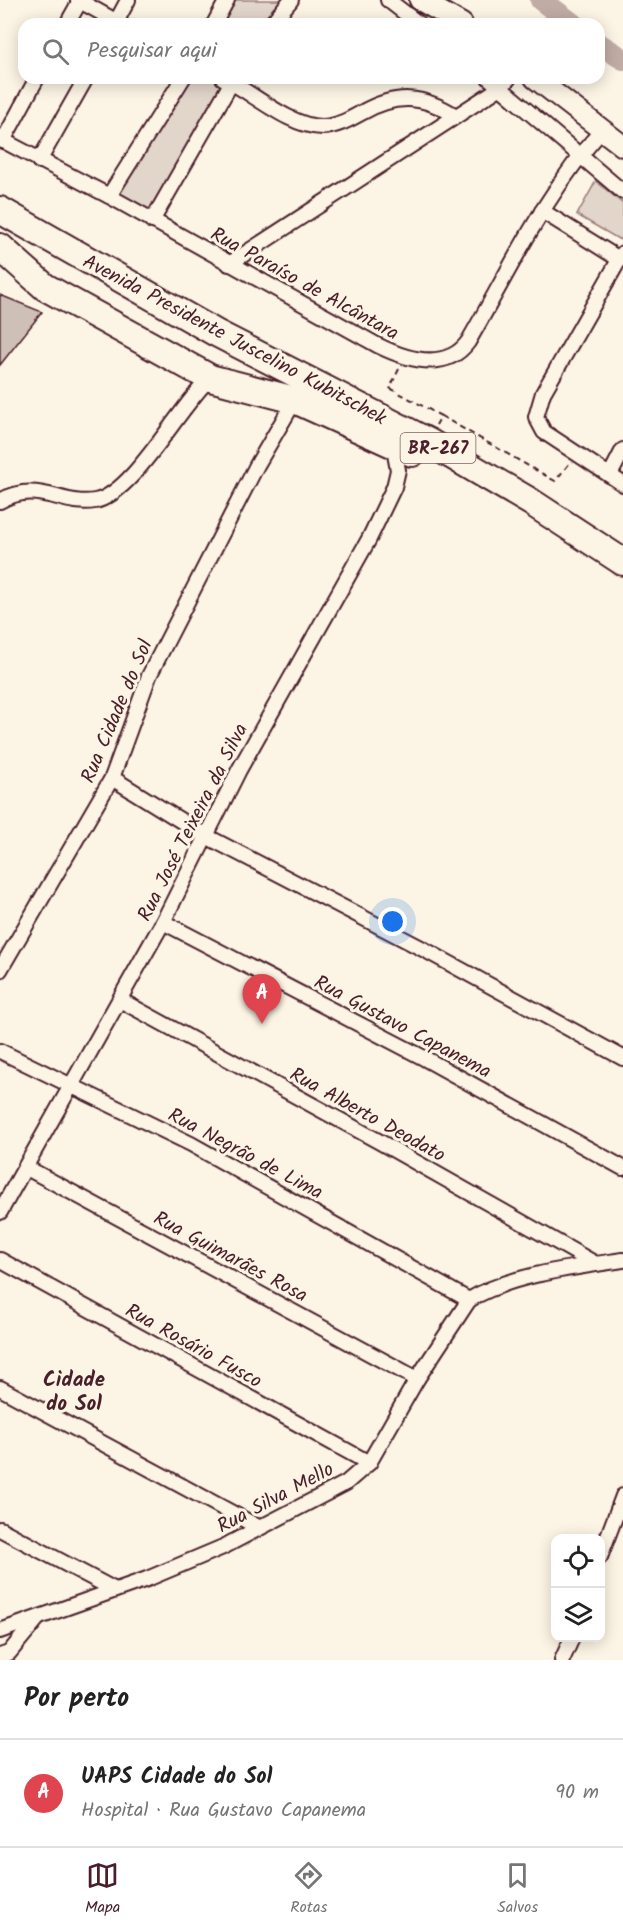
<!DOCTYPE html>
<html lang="pt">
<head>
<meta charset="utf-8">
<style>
	body { margin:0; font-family:Kalam,sans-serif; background:#f2f2f2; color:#222 }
	.controls { position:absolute; right:18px; bottom:18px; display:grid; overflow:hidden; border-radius:12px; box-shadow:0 3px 15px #0003 }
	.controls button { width:54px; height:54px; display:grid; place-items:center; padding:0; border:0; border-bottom:2px solid #e0e0e0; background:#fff; color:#222; font:30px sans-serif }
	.you { position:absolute; left:393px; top:922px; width:21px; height:21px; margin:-15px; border:4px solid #fff; border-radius:50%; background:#1a73e8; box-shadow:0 0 0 9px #1a73e833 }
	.badge { display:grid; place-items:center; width:39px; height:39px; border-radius:50%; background:#4a1f2b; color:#fff; font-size:20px; font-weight:700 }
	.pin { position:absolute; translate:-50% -50px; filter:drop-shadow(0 2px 3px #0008) }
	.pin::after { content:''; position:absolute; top:32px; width:21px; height:18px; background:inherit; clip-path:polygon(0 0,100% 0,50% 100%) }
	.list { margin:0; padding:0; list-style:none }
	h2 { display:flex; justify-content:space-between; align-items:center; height:78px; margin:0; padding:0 24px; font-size:26px }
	h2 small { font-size:20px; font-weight:400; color:#767676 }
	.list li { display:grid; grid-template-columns:39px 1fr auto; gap:18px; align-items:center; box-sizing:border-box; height:108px; padding:0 24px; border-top:2px solid #e0e0e0 }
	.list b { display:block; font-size:22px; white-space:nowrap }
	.list p { margin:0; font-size:20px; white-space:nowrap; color:#767676 }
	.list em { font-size:20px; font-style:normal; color:#767676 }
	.icon { flex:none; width:33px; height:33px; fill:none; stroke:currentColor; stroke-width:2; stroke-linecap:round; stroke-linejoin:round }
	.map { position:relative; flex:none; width:623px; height:1660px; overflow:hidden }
	.search { position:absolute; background:#fff; box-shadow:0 3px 15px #0003; left:18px; right:18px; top:18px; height:66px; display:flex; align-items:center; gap:15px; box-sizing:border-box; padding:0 21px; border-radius:18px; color:#767676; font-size:22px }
	.sheet { height:186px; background:#fff }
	nav { display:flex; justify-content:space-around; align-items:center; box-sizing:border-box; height:84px; border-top:2px solid #e0e0e0; background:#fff; font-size:16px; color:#767676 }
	nav a { display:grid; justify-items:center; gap:3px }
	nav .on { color:#4a1f2b }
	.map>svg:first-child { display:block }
</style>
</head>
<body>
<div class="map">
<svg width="623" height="1660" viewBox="0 0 623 1660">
	<rect width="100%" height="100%" fill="#fcf5e5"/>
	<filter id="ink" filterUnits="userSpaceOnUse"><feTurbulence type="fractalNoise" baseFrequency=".0167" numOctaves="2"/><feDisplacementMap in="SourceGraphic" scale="12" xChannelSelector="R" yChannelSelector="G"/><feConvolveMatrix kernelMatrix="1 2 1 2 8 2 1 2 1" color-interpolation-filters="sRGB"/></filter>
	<g filter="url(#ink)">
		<g fill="#e2d5ca" stroke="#967a7a" stroke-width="1.5">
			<polygon points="228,0 282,0 266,24 215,24"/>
			<polygon points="185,78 230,78 148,219 110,199"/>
			<polygon points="596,181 623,204 623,235 620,240 577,215"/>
		</g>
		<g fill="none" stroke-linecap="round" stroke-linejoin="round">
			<g stroke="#c0aca5" stroke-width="22">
				<polyline points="541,0 573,24"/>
				<polyline points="599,44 623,59"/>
			</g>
		</g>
		<polygon fill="#cfc0b7" stroke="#4a1f2b" stroke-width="1.5" points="0,295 42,312 0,365"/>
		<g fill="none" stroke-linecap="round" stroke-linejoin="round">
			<g stroke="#4a1f2b" stroke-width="18">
				<g id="street">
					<polyline points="78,0 121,24"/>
					<polyline points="388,0 419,24"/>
					<polyline points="67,24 80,1"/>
					<polyline points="115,24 128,0"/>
					<polyline points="214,24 227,0"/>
					<polyline points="271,24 291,0"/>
					<path d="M223,78C252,92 290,127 322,127C336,127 350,119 361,113C396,93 423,95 456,116"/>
					<polyline points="489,78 623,192"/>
					<path d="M0,139L109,196L377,345C405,359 445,373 468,342C510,270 545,193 602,130"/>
					<polyline points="3,141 37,78"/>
					<polyline points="39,161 86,78"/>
					<polyline points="109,196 183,78"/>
					<polyline points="542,211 619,259"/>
					<polyline points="152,221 234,78"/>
					<polyline points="623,253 543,393 536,417 544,432 623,484"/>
					<polyline points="229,264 501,87 509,78"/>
					<polyline points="610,475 623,450"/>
					<path d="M0,501C38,479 62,507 95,501C133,494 178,408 210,378"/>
					<polyline points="112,778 204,835 425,950 623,1058"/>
					<polyline points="163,922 424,1058 623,1168"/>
					<polyline points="0,970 112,778 149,676 257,465 295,400"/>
					<polyline points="120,1000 380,1142 596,1264"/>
					<polyline points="0,1051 191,1144 469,1300"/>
					<polyline points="27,1168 417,1379"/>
					<polyline points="0,1212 163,922 239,770 369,539 394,487 398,470 393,444"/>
					<polyline points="0,1260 369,1463"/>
					<polyline points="0,1388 258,1527"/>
					<polyline points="0,1529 115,1590"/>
					<polyline points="600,1557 623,1496"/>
					<path d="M0,1631L147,1579L223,1547L346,1483L369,1463L417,1379L469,1300C509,1275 576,1267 623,1260"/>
					<polyline points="0,1656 9,1653 37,1619"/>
					<polyline points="562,1660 572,1638"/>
				</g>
			</g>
			<g stroke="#4a1f2b" stroke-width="24">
				<g id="secondary">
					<polyline points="420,0 462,24"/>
					<polyline points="535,78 623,146"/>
				</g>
			</g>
			<g stroke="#4a1f2b" stroke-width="30">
				<g id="highway">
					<polyline points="0,210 216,333 427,441 531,502 623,562"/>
					<polyline points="0,247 45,287 210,378 295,400 412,453"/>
				</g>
			</g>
			<g stroke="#4a1f2b" stroke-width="2" stroke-dasharray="6 4.5" stroke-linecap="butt">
				<polyline points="399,369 390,388 441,416 436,425"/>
				<polyline points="441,416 555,481 569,464"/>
			</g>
			<use href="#street" stroke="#fcf5e5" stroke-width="14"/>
			<use href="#secondary" stroke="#fcf5e5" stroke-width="20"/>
			<use href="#highway" stroke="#fcf5e5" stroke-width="26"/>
		</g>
	</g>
	<g text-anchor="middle" stroke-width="6" stroke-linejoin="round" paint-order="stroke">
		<rect fill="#fcf5e5" stroke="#7f5f63" stroke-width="1.5" x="400.5" y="433" width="75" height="30" rx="4.5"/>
		<g font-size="18" font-weight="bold" fill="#4a1f2b">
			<text x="438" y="454">BR-267</text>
		</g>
		<g font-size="20" fill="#4a1f2b" stroke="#fcf5e5">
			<text transform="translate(305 283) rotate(29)" y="7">Rua Paraíso de Alcântara</text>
			<text transform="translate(235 339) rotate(28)" y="7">Avenida Presidente Juscelino Kubitschek</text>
			<text transform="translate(116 711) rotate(-67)" y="7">Rua Cidade do Sol</text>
			<text transform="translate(192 822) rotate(-63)" y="7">Rua José Teixeira da Silva</text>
			<text transform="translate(403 1026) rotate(28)" y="7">Rua Gustavo Capanema</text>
			<text transform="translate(368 1114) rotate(29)" y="7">Rua Alberto Deodato</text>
			<text transform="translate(246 1153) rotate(28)" y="7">Rua Negrão de Lima</text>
			<text transform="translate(231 1256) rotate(28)" y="7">Rua Guimarães Rosa</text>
			<text transform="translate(194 1345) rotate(29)" y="7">Rua Rosário Fusco</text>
			<text transform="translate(275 1497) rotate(-28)" y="7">Rua Silva Mello</text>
		</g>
		<g font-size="21" font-weight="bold" fill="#4a1f2b" stroke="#fcf5e5">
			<text x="74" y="1386">Cidade<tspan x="74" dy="24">do Sol</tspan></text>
		</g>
	</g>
</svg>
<div class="controls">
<button><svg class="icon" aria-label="locate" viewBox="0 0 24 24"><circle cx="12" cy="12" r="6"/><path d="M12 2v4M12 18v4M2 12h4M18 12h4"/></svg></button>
<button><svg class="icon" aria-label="layers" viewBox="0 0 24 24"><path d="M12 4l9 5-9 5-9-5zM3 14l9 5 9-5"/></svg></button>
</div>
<div class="you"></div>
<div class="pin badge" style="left:262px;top:1024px;background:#e0444e">A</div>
<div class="search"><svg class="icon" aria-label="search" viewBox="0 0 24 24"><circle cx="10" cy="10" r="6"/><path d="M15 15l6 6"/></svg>Pesquisar aqui</div>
</div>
<section class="sheet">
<h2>Por perto<small></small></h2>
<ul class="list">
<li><span class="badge" style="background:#e0444e">A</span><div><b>UAPS Cidade do Sol</b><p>Hospital · Rua Gustavo Capanema</p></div><em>90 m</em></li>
</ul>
</section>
<nav>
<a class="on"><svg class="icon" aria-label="map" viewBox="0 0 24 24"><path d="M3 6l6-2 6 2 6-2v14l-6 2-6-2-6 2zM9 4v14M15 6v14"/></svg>Mapa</a>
<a><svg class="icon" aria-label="directions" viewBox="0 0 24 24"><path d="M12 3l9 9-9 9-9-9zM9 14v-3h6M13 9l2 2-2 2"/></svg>Rotas</a>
<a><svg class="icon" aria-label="saved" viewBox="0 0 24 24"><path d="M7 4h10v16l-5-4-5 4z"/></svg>Salvos</a>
</nav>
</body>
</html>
